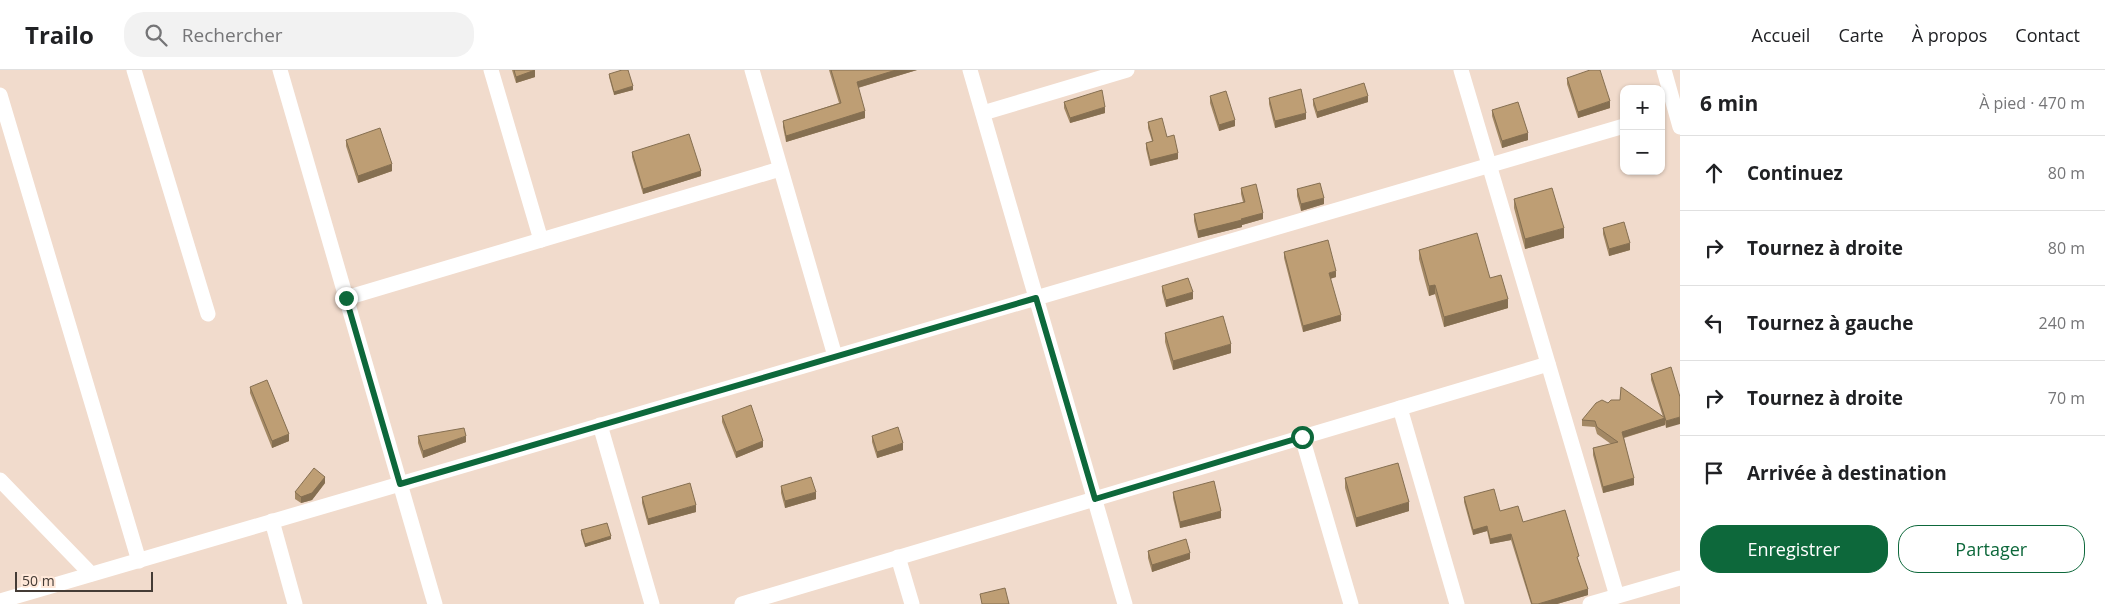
<!DOCTYPE html>
<html lang="fr">
<head>
<meta charset="utf-8">
<style>
	body { margin:0; font-family:"Open Sans",sans-serif; background:#f2f2f2; color:#202124 }
	.controls { position:absolute; right:15px; top:15px; display:grid; overflow:hidden; border-radius:10px; box-shadow:0 1px 4px #0004 }
	.controls button { width:45px; height:45px; display:grid; place-items:center; padding:0; border:0; border-bottom:1px solid #e0e0e0; background:#fff; color:#202124; font:25px sans-serif }
	.scale { position:absolute; left:15px; bottom:12px; width:138px; box-sizing:border-box; padding-left:5px; border:2px solid #443b35; border-top:0; font-size:14px; line-height:18px; white-space:nowrap; color:#443b35; -webkit-text-stroke:4px #ffe8d9; paint-order:stroke }
	.stop { position:absolute; width:15px; height:15px; margin:-11px; border:4px solid #0d683b; border-radius:50%; background:#fff }
	.stop.end { background:#0d683b; border-color:#fff; box-shadow:0 1px 5px #0008 }
	.list { margin:0; padding:0; list-style:none }
	h2 { display:flex; justify-content:space-between; align-items:center; height:65px; margin:0; padding:0 20px; font-size:21px }
	h2 small { font-size:16px; font-weight:400; color:#757577 }
	.list li { display:grid; grid-template-columns:32px 1fr auto; gap:15px; align-items:center; box-sizing:border-box; height:75px; padding:0 20px; border-top:1px solid #e0e0e0 }
	.list b { display:block; font-size:19px; white-space:nowrap }
	.list em { font-size:16px; font-style:normal; color:#757577 }
	.actions { display:flex; gap:10px; padding:15px 20px }
	.actions a { flex:1; padding:11px 0; border:1px solid #0d683b; border-radius:20px; text-align:center; font-size:18px; color:#0d683b }
	.actions .main { background:#0d683b; color:#fff }
	.icon { flex:none; width:28px; height:28px; fill:none; stroke:currentColor; stroke-width:2; stroke-linecap:round; stroke-linejoin:round }
	.map { position:relative; flex:none; width:1680px; height:534px; overflow:hidden }
	header { display:flex; align-items:center; gap:30px; box-sizing:border-box; height:70px; padding:0 25px; background:#fff; border-bottom:1px solid #e0e0e0 }
	header strong { font-size:24px }
	nav { display:flex; gap:28px; margin-inline-start:auto; font-size:18px }
	.search { width:350px; height:45px; background:#f2f2f2; display:flex; align-items:center; gap:12px; box-sizing:border-box; padding:0 18px; border-radius:20px; color:#757577; font-size:19px }
	main { display:flex }
	aside { flex:1; background:#fff }
	.map>svg:first-child { display:block }
</style>
</head>
<body>
<header>
<strong>Trailo</strong>
<div class="search"><svg class="icon" aria-label="search" viewBox="0 0 24 24"><circle cx="10" cy="10" r="6"/><path d="M15 15l6 6"/></svg>Rechercher</div>
<nav><a>Accueil</a><a>Carte</a><a>À propos</a><a>Contact</a></nav>
</header>
<main>
<div class="map">
<svg width="1680" height="534" viewBox="0 0 1680 534">
	<rect width="100%" height="100%" fill="#f1dbcc"/>
	<g fill="none" stroke-linecap="round" stroke-linejoin="round">
		<g stroke="#fff" stroke-width="15">
			<polyline points="134,0 208,244"/>
			<polyline points="280,0 435,534"/>
			<polyline points="491,0 541,170"/>
			<polyline points="752,0 835,286"/>
			<polyline points="970,0 1125,534"/>
			<polyline points="1461,0 1617,526"/>
			<polyline points="1664,0 1680,57"/>
			<polyline points="0,25 139,491"/>
			<polyline points="983,43 1127,0"/>
			<polyline points="346,228 780,99"/>
			<polyline points="1400,338 1457,534"/>
			<polyline points="600,355 652,534"/>
			<polyline points="1302,367 1351,534"/>
			<polyline points="0,410 91,504"/>
			<polyline points="272,451 295,534"/>
			<polyline points="898,487 912,534"/>
			<polyline points="0,531 1624,56"/>
			<polyline points="742,534 1548,294"/>
			<polyline points="1590,534 1680,508"/>
		</g>
	</g>
	<g fill="#a38864">
		<polygon points="512,0 535,0 535,7 516,13"/>
		<polygon points="829,0 917,0 858,18 865,48 786,72 783,57 783,51 839,33"/>
		<polygon points="609,4 633,20 614,25 609,7"/>
		<polygon points="1567,8 1610,38 1578,48 1567,14"/>
		<polygon points="1210,26 1235,56 1219,61 1210,33"/>
		<polygon points="1269,28 1306,49 1275,58 1269,34"/>
		<polygon points="1313,29 1368,32 1317,48 1313,35"/>
		<polygon points="1064,32 1105,43 1070,53 1064,38"/>
		<polygon points="1492,40 1528,70 1502,78 1492,46"/>
		<polygon points="1148,52 1167,67 1178,89 1150,96 1146,79 1146,73 1152,71 1148,58"/>
		<polygon points="346,70 392,101 358,113 346,76"/>
		<polygon points="632,82 701,106 643,124 632,87"/>
		<polygon points="1241,118 1263,149 1242,155 1242,157 1198,168 1194,151 1194,144 1243,132 1241,124"/>
		<polygon points="1297,119 1324,134 1301,141 1297,126"/>
		<polygon points="1514,129 1564,168 1525,179 1514,138"/>
		<polygon points="1603,158 1630,180 1609,186 1603,164"/>
		<polygon points="1419,180 1490,208 1508,238 1444,257 1435,224 1429,226 1419,189"/>
		<polygon points="1284,182 1336,207 1330,209 1341,251 1303,262 1284,188"/>
		<polygon points="1162,216 1193,229 1166,237 1162,222"/>
		<polygon points="1165,263 1231,283 1173,300 1165,272"/>
		<polygon points="1671,297 1666,358 1665,353 1665,355 1624,368 1634,415 1603,423 1593,385 1593,378 1611,374 1597,364 1595,357 1582,356 1582,350 1608,333 1663,347 1651,310 1651,304"/>
		<polygon points="250,317 289,371 272,378 250,323"/>
		<polygon points="722,346 763,377 736,388 722,352"/>
		<polygon points="418,366 466,372 423,388 418,373"/>
		<polygon points="872,366 903,380 877,388 872,372"/>
		<polygon points="1345,408 1409,441 1356,457 1345,418"/>
		<polygon points="325,413 312,430 301,433 295,429 295,422"/>
		<polygon points="781,416 816,429 785,438 781,423"/>
		<polygon points="1173,422 1221,448 1180,458 1173,428"/>
		<polygon points="642,427 696,442 648,455 642,433"/>
		<polygon points="1464,427 1500,441 1523,452 1579,492 1588,525 1557,534 1531,534 1511,470 1490,474 1487,461 1473,465 1464,432"/>
		<polygon points="581,460 611,469 585,477 581,464"/>
		<polygon points="1148,481 1190,489 1152,502 1148,488"/>
	</g>
	<g fill="#856f51">
		<polygon points="535,0 535,7 516,13 516,7"/>
		<polygon points="896,0 917,0 857,18 857,12"/>
		<polygon points="633,16 633,20 614,25 614,22"/>
		<polygon points="1368,26 1368,32 1317,48 1317,42"/>
		<polygon points="1610,31 1610,38 1578,48 1578,42"/>
		<polygon points="1105,37 1105,43 1070,53 1070,48"/>
		<polygon points="865,41 865,48 786,72 786,66"/>
		<polygon points="1306,43 1306,49 1275,58 1275,51"/>
		<polygon points="1235,50 1235,56 1219,61 1219,55"/>
		<polygon points="1528,63 1528,70 1502,78 1502,71"/>
		<polygon points="1178,83 1178,89 1150,96 1150,90"/>
		<polygon points="392,94 392,101 358,113 358,106"/>
		<polygon points="701,101 701,106 643,124 643,119"/>
		<polygon points="1324,128 1324,134 1301,141 1301,134"/>
		<polygon points="1263,143 1263,149 1242,155 1242,157 1198,168 1198,161"/>
		<polygon points="1564,158 1564,168 1525,179 1525,169"/>
		<polygon points="1630,173 1630,180 1609,186 1609,179"/>
		<polygon points="1336,201 1336,207 1329,209 1329,203"/>
		<polygon points="1435,215 1435,224 1429,226 1429,216"/>
		<polygon points="1193,222 1193,229 1166,237 1166,230"/>
		<polygon points="1508,229 1508,238 1444,257 1444,247"/>
		<polygon points="1341,245 1341,251 1303,262 1303,256"/>
		<polygon points="1231,274 1231,283 1173,300 1173,291"/>
		<polygon points="1680,347 1680,354 1666,358 1666,351"/>
		<polygon points="1665,348 1665,355 1622,368 1622,362"/>
		<polygon points="289,364 289,371 272,378 272,371"/>
		<polygon points="466,366 466,372 423,388 423,381"/>
		<polygon points="763,371 763,377 736,388 736,382"/>
		<polygon points="903,373 903,380 877,388 877,382"/>
		<polygon points="325,407 325,413 312,430 301,433 301,427"/>
		<polygon points="1634,408 1634,415 1603,423 1603,417"/>
		<polygon points="816,422 816,429 785,438 785,431"/>
		<polygon points="1409,432 1409,441 1356,457 1356,448"/>
		<polygon points="696,435 696,442 648,455 648,449"/>
		<polygon points="1221,441 1221,448 1180,458 1180,452"/>
		<polygon points="1487,456 1487,461 1473,465 1473,460"/>
		<polygon points="1511,464 1511,470 1490,474 1490,469"/>
		<polygon points="611,466 611,469 585,477 585,474"/>
		<polygon points="1190,483 1190,489 1152,502 1152,495"/>
		<polygon points="1588,519 1588,525 1557,534 1538,534"/>
	</g>
	<g fill="#be9e74" stroke="#856f51">
		<polygon points="514,0 535,0 516,7"/>
		<polygon points="622,0 628,0 633,16 614,22 609,4"/>
		<polygon points="831,0 896,0 857,12 865,41 786,66 783,51 841,33"/>
		<polygon points="1590,0 1600,0 1610,31 1578,42 1567,8"/>
		<polygon points="1364,13 1368,26 1317,42 1313,29"/>
		<polygon points="1301,19 1306,43 1275,51 1269,28"/>
		<polygon points="1102,20 1105,37 1070,48 1064,32"/>
		<polygon points="1226,21 1235,50 1219,55 1210,26"/>
		<polygon points="1518,32 1528,63 1502,71 1492,40"/>
		<polygon points="1162,48 1167,67 1174,65 1178,83 1150,90 1146,73 1153,71 1148,52"/>
		<polygon points="380,58 392,94 358,106 346,70"/>
		<polygon points="689,64 701,101 643,119 632,82"/>
		<polygon points="1320,113 1324,128 1301,134 1297,119"/>
		<polygon points="1256,114 1263,143 1241,149 1242,150 1198,161 1194,144 1245,132 1241,118"/>
		<polygon points="1552,118 1564,158 1525,169 1514,129"/>
		<polygon points="1624,152 1630,173 1609,179 1603,158"/>
		<polygon points="1477,163 1490,208 1501,205 1508,229 1444,247 1435,215 1429,216 1419,180"/>
		<polygon points="1328,170 1336,201 1329,203 1341,245 1303,256 1284,182"/>
		<polygon points="1188,208 1193,222 1166,230 1162,216"/>
		<polygon points="1223,246 1231,274 1173,291 1165,263"/>
		<polygon points="1671,297 1680,327 1680,347 1666,351 1651,304"/>
		<polygon points="267,310 289,364 272,371 250,317"/>
		<polygon points="1621,317 1665,348 1622,362 1634,408 1603,417 1593,378 1618,372 1597,357 1595,351 1582,350 1596,333 1602,330 1608,333 1611,330 1620,330"/>
		<polygon points="751,335 763,371 736,382 722,346"/>
		<polygon points="898,357 903,373 877,382 872,366"/>
		<polygon points="464,358 466,366 423,381 418,366"/>
		<polygon points="1398,393 1409,432 1356,448 1345,408"/>
		<polygon points="314,398 325,407 312,423 301,427 295,422"/>
		<polygon points="811,407 816,422 785,431 781,416"/>
		<polygon points="1214,411 1221,441 1180,452 1173,422"/>
		<polygon points="690,413 696,435 648,449 642,427"/>
		<polygon points="1494,419 1500,441 1518,436 1523,452 1565,440 1579,486 1577,487 1588,519 1538,534 1532,534 1511,464 1490,469 1487,456 1473,460 1464,427"/>
		<polygon points="607,453 611,466 585,474 581,460"/>
		<polygon points="1186,469 1190,483 1152,495 1148,481"/>
		<polygon points="1005,518 1009,534 982,534 980,524"/>
	</g>
	<g fill="none" stroke-linecap="round" stroke-linejoin="round">
		<polyline stroke="#0d683b" stroke-width="6" points="346,228 400,414 1036,228 1095,429 1302,367"/>
	</g>
</svg>
<div class="controls">
<button>+</button>
<button>−</button>
</div>
<div class="scale">50 m</div>
<div class="stop" style="left:1302px;top:367px"></div>
<div class="stop end" style="left:346px;top:228px"></div>
</div>
<aside>
<h2>6 min<small>À pied · 470 m</small></h2>
<ul class="list">
<li><svg class="icon" aria-label="ahead" viewBox="0 0 24 24"><path d="M12 20V5M6 11l6-6 6 6"/></svg><div><b>Continuez</b></div><em>80 m</em></li>
<li><svg class="icon" aria-label="right" viewBox="0 0 24 24"><path d="M7 20v-9h11M14 6l5 5-5 5"/></svg><div><b>Tournez à droite</b></div><em>80 m</em></li>
<li><svg class="icon" aria-label="left" viewBox="0 0 24 24"><path d="M17 20v-9H6M10 6l-5 5 5 5"/></svg><div><b>Tournez à gauche</b></div><em>240 m</em></li>
<li><svg class="icon" aria-label="right" viewBox="0 0 24 24"><path d="M7 20v-9h11M14 6l5 5-5 5"/></svg><div><b>Tournez à droite</b></div><em>70 m</em></li>
<li><svg class="icon" aria-label="arrive" viewBox="0 0 24 24"><path d="M6 21V4h12l-3 4 3 4H6"/></svg><div><b>Arrivée à destination</b></div></li>
</ul>
<div class="actions"><a class="main">Enregistrer</a><a>Partager</a></div>
</aside>
</main>
</body>
</html>
